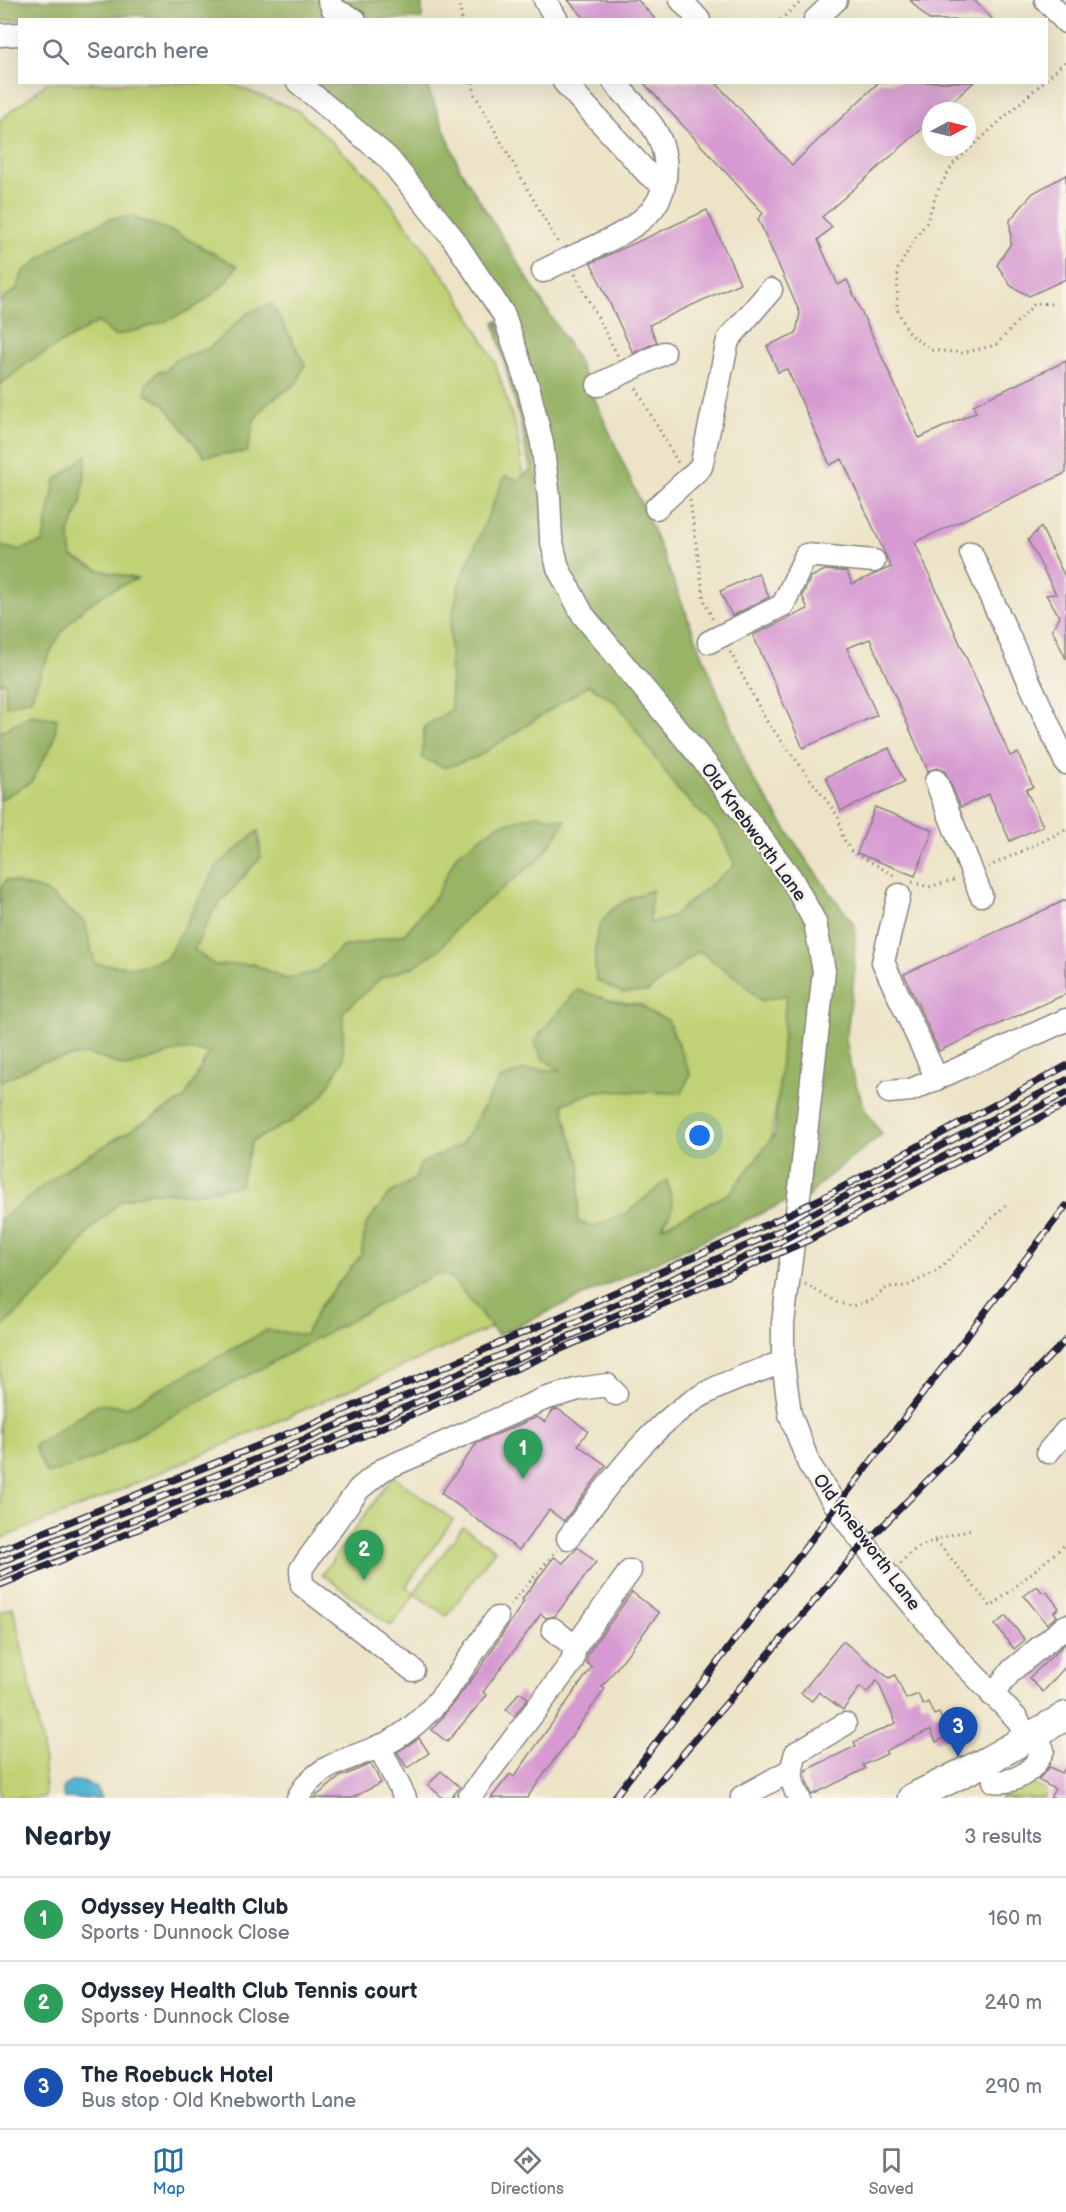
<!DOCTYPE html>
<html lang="en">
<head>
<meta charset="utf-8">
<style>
	body { margin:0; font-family:"Balsamiq Sans",sans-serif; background:#f6f6f7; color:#1f2937 }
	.compass { position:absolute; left:922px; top:102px; width:54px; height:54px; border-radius:50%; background:#fff; box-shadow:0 6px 24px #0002; rotate:83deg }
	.you { position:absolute; left:700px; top:1136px; width:21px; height:21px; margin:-15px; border:4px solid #fff; border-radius:50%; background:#1a73e8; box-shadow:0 0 0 9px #1a73e833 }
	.badge { display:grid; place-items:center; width:39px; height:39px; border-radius:50%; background:#1f6fb2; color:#fff; font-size:20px; font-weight:700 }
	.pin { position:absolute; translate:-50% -50px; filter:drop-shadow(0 2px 3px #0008) }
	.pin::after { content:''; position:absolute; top:32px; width:21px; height:18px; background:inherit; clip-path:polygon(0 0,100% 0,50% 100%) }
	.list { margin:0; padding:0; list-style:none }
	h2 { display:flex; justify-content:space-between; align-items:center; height:78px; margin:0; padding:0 24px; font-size:26px }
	h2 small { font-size:20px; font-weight:400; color:#747a83 }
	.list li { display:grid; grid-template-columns:39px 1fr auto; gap:18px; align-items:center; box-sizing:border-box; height:84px; padding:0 24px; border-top:2px solid #e0e1e3 }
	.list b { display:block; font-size:22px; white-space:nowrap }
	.list p { margin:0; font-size:20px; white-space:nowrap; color:#747a83 }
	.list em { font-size:20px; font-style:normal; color:#747a83 }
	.icon { flex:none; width:33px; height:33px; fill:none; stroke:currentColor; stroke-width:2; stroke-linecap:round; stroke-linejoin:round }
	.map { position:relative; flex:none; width:1066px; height:1798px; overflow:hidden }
	.search { position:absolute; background:#fff; box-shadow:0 6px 24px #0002; left:18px; right:18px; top:18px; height:66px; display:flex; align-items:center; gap:15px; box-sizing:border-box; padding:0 21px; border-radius:0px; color:#747a83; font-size:22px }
	.sheet { height:330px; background:#fff }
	nav { display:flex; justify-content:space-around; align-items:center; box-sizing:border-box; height:84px; border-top:2px solid #e0e1e3; background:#fff; font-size:16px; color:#747a83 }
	nav a { display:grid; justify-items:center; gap:3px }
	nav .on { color:#1f6fb2 }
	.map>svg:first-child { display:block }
</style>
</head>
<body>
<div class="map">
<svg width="1066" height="1798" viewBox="0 0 1066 1798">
	<rect width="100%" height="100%" fill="#f7f3e8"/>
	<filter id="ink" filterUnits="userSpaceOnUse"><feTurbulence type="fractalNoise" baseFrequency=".0167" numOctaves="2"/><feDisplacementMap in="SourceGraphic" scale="12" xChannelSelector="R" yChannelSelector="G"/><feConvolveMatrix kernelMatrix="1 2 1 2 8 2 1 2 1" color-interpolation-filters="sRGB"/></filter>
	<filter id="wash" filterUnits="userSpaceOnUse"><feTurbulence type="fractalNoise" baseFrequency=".008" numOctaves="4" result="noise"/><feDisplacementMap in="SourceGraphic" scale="24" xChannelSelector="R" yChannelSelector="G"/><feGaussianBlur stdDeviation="1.35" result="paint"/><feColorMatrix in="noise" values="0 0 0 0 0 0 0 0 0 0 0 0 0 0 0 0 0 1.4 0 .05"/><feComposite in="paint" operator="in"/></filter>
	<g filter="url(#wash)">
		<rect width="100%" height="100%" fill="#ede4c7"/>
		<g fill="#c0d274" stroke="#717a58" stroke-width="1.5">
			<polygon points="47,83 228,83 297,110 376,183 457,294 494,360 517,432 529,516 782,893 788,1034 771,1138 747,1185 689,1241 102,1498 0,1539 0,120"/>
			<polygon points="393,1476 453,1520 406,1586 414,1593 463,1527 495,1550 447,1616 415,1594 391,1626 322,1574"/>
			<polygon points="13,1607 43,1747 45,1798 0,1798 0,1612"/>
			<polygon points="1030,1782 1046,1791 1045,1798 999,1798"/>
		</g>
		<g fill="#98b466" stroke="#5d6b50" stroke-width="1.5">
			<polygon points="0,0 422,0 422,19 171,20 137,15 0,21"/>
			<polygon points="313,83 426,83 460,169 576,357 653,530 750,774 809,864 855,926 854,976 846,1040 851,1069 865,1110 882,1134 825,1179 807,1198 825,925 590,612 569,574 527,361 493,278 415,180"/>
			<path d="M133,217L174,232L237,266C211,310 161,325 114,336L98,322L30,361L0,385V301L17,289L23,272L70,237L112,218Z"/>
			<polygon points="272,304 305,364 296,384 268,402 254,420 247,452 204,456 163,403 146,394 147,384 158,372 166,371 174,360 209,348 248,313"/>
			<path d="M498,321L530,425L551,567L789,886L810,926L817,972L790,1200L498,1335L450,1276L436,1274L91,1460L47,1474L34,1446L98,1404L127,1407L267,1330L305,1335L320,1306L361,1255L366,1224L389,1194L416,1178L420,1164L462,1144L499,1080L523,1070H560L542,1058L534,1041L577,990L613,1001L642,1005L649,1012L668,1020L690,1074L682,1093L597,1091L563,1104L567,1126L581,1166L577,1221L594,1227L628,1212L667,1180L673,1207L662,1227L730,1193L775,1134L786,995L761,1001L742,982L699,951L647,992L622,993L596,980C591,926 600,907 652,890L649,923L670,918L735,865L719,831L677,789L617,703L589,685L477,757L445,768L422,758L424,727L451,710L450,628L459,584L505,476L519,480L530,470L520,421L494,323Z"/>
			<path d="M87,455L81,504L69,532L72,557L100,570L137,579C70,605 55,634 31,699L6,706L5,682L0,683V546L18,550L43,542L55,481Z"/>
			<polygon points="31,715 57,719 54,741 31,782 0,800 0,732"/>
			<polygon points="536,815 566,820 543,856 461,922 440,949 413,967 381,978 343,1012 343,1060 322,1097 290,1122 252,1141 240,1185 199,1193 150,1192 121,1201 90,1230 57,1276 0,1329 0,1220 65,1169 185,1098 209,1052 181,1050 127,1067 87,1054 41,1062 0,1082 0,891 6,880 46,891 85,923 95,964 136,967 167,958 217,866 258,831 261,857 213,911 194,950 215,965 253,964 286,979 315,972 342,947 405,934 437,894 457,854 499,825"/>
		</g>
		<polygon fill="#53b5d1" stroke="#3a6c86" stroke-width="1.5" points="83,1781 96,1788 101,1798 64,1798 62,1788 71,1782"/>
		<g id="blocks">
			<g fill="#d699d1">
				<polygon points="568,0 638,0 656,20 586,20"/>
				<polygon points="910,0 974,0 993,20 929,20"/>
				<polygon points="643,82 715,82 792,165 879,82 974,82 942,111 931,111 931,121 822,217 832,227 818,240 838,285 847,280 919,438 976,412 973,405 1066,361 1066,473 915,542 1010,756 1018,753 1033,787 1026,790 1043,826 1010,841 989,794 961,807 945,771 937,768 928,771 870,639 847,648 877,715 803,748 753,635 808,609 802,596 811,577 825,570 847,572 852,584 891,567 842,459 830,465 787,369 778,372 767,346 796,333 800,313 758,219 763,213"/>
				<polygon points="1066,175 1066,279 1029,296 1011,286 997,265 1011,243 1010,220 1033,193"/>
				<polygon points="707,210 740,283 649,325 657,342 633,353 591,263"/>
				<polygon points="1041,527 1066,579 1066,659 1052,629 1060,617 1046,595 1056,594 1028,540"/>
				<polygon points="758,573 769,597 732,616 720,591"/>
				<polygon points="889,748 904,782 841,811 826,777"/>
				<polygon points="875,807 933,830 915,876 857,853"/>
				<polygon points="1066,900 1066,994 939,1051 904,974"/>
				<polygon points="558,1409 588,1431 578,1445 606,1465 564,1521 549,1510 519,1550 441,1493 477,1443 537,1417 545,1422 553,1410"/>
				<polygon points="578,1547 596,1562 555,1616 546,1618 541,1614 483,1692 487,1695 447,1742 432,1730 479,1670 524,1601 522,1599 554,1557 563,1563"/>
				<polygon points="1037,1586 1043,1593 1046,1591 1059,1608 1054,1612 1057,1616 1047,1624 1024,1596"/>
				<polygon points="632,1592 659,1613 602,1687 605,1689 527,1798 491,1798 510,1774 514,1777 592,1667 586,1662 588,1653"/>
				<polygon points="1006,1616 1025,1640 1014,1649 995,1625"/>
				<polygon points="843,1641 889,1678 895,1675 906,1699 918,1694 923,1705 928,1702 934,1715 939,1713 944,1724 954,1719 959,1731 936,1742 931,1730 927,1731 885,1751 887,1754 863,1765 865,1769 812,1795 807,1782 806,1770 856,1746 854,1742 896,1723 877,1680 867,1693 860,1687 843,1710 819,1692 812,1701 801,1693"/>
				<polygon points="1066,1643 1066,1666 1043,1692 1029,1678"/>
				<polygon points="519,1692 528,1698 514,1716 506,1710"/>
				<polygon points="419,1738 429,1753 407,1768 397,1752"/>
				<polygon points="371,1764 381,1783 352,1798 314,1798 340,1777"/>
				<polygon points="1066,1765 1066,1798 1050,1798 1055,1789 1038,1780 1049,1767 1062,1773"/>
				<polygon points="441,1771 460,1787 451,1798 443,1798 428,1785"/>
			</g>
		</g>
	</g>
	<g filter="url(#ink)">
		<use href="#blocks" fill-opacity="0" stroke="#888381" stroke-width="1.5"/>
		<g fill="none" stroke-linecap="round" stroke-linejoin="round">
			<g stroke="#888381" stroke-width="25">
				<g id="minor">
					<polyline points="329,0 333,9 355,20"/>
					<polyline points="545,0 557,20"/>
					<polyline points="681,0 699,20"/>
					<polyline points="1046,0 1066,22"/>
					<polyline points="815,20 836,0"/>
					<polyline points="0,35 20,34"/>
					<polyline points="298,82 388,158 452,237 504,315 529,390 542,443 549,497 551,538 558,568 583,615 707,765 791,878 815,922 824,971 801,1180 783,1323 783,1362 790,1414 809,1464 845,1519 891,1579 954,1654 1017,1719 1028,1739"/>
					<polyline points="564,82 648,174 663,184"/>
					<path d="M543,271C574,254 623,239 648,214C672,190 670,150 651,124C640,109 626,96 614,82"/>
					<polyline points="598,385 664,353"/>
					<polyline points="656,508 701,467 728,340 771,290"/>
					<polyline points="971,553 1066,763"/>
					<polyline points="709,642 783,605 806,555 874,561"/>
					<polyline points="936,781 981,895"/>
					<polyline points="899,895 883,962 937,1079"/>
					<polyline points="889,1092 911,1090 927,1083 1066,1020"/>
					<polyline points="1048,1452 1066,1431"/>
					<path d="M568,1538C606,1488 653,1419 710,1391C733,1379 759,1371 783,1362"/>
					<polyline points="553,1629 575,1647"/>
					<polyline points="413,1670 302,1585 301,1569 359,1489 382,1470 544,1399 579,1389 607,1385 616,1394"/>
					<polyline points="992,1695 1012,1670 1066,1626"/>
					<polyline points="379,1746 405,1798"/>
					<path d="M994,1781C1016,1784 1035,1770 1043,1750L1036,1734"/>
					<polyline points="742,1797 791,1770"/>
					<path d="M298,1798C314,1765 350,1759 381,1746C435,1722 463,1665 497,1618"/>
					<polyline points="469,1798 572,1662 575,1647 630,1571"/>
					<path d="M799,1798C790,1781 790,1771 796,1753L845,1724"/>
				</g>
			</g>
			<g stroke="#888381" stroke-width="31">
				<polyline id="major" points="912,1798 987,1761 1066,1716"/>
			</g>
			<g stroke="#888381" stroke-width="3" stroke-dasharray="1.5 4.5" stroke-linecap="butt">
				<polyline points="459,0 462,20"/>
				<polyline points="780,20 803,0"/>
				<polyline points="1046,79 1066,61"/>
				<polyline points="473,82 475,95 559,245"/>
				<polyline points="1043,82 953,164 937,192 927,222 915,238 898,269 897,309 909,334 932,350 963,353 996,345 1035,303 1052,304"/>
				<polyline points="575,274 618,356"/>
				<polyline points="636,388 678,463"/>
				<polyline points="690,500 704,600 713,620"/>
				<polyline points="730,652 766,720 838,816 843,838 851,851 897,877"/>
				<polyline points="988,867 1066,830"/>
				<polyline points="912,882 929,887 957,879"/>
				<polyline points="805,1284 838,1303 852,1306 870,1301 888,1287 907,1286 937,1271 1007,1204"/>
				<polyline points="934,1540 971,1529"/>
				<path d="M901,1564C908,1552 920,1546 933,1541L938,1543L991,1607L1066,1544"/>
				<polyline points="510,1605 557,1550"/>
			</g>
			<use href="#minor" stroke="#fff" stroke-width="22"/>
			<use href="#major" stroke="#fff" stroke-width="28"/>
			<g stroke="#22223b" stroke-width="7">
				<g id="rail">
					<polyline points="0,1550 309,1425 544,1324 781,1218 824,1197 1066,1066"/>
					<polyline points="0,1562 310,1437 545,1336 781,1230 1066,1080"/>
					<polyline points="0,1574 306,1450 541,1349 777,1243 1066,1093"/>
					<polyline points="0,1585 306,1461 809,1240 1066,1104"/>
					<polyline points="614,1798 1066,1206"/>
					<polyline points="645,1798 853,1556 1066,1340"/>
				</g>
			</g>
			<use href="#rail" stroke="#f7f3e8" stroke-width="4.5" stroke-dasharray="14" stroke-linecap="butt"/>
		</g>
	</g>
	<g text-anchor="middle" stroke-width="5" stroke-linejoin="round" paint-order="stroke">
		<g font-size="18" fill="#22223b" stroke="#f7f3e8">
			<text transform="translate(754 832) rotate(54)" y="6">Old Knebworth Lane</text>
			<text transform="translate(867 1542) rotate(53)" y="6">Old Knebworth Lane</text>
		</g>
	</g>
</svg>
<svg class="compass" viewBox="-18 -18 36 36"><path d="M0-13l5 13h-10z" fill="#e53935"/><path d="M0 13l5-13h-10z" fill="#747a83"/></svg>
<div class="you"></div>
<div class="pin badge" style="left:523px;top:1479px;background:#2e9e5b">1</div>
<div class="pin badge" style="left:364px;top:1580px;background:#2e9e5b">2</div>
<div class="pin badge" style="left:958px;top:1757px;background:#1a4fb4">3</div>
<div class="search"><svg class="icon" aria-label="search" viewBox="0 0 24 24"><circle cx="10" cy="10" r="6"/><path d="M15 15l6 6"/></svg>Search here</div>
</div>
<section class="sheet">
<h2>Nearby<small>3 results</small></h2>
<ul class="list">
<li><span class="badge" style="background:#2e9e5b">1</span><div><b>Odyssey Health Club</b><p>Sports · Dunnock Close</p></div><em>160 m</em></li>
<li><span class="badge" style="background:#2e9e5b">2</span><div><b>Odyssey Health Club Tennis court</b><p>Sports · Dunnock Close</p></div><em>240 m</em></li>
<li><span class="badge" style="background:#1a4fb4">3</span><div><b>The Roebuck Hotel</b><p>Bus stop · Old Knebworth Lane</p></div><em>290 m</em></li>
</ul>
</section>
<nav>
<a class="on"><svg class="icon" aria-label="map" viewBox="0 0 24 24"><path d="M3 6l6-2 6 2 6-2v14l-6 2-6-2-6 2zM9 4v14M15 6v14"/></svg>Map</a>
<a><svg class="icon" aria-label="directions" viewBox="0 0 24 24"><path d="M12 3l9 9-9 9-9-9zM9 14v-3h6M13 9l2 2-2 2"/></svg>Directions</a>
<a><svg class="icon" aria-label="saved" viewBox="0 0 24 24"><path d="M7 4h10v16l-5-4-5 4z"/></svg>Saved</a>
</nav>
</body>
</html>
